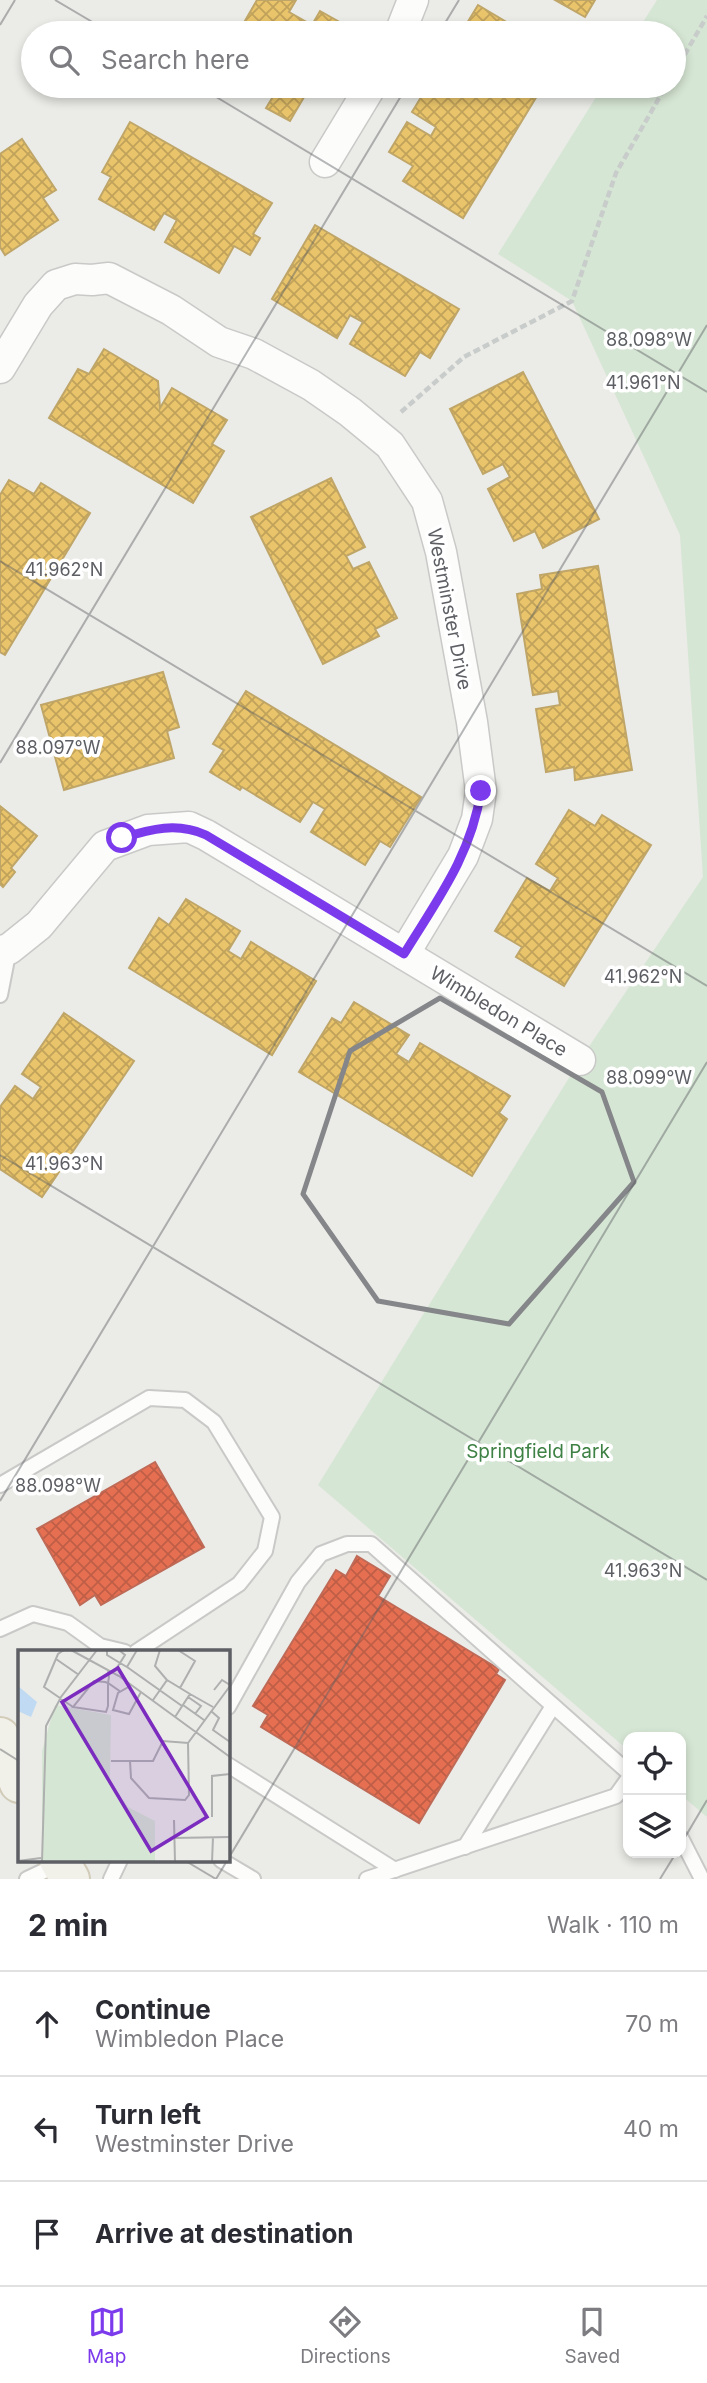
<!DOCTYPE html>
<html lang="en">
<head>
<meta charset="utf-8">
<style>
	body { margin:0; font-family:Inter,sans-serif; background:#f7f7f7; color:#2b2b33 }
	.controls { position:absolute; right:21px; bottom:21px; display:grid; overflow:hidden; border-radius:14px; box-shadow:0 4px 10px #0003 }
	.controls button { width:63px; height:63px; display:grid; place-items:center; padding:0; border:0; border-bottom:2px solid #e1e1e2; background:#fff; color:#2b2b33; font:35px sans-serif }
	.stop { position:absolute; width:21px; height:21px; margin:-16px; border:5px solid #7c3aed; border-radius:50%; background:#fff }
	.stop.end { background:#7c3aed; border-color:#fff; box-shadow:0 2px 7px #0008 }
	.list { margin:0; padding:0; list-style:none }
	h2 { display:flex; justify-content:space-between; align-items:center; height:91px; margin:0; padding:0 28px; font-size:30px }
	h2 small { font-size:23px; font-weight:400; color:#7c7c81 }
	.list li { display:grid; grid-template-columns:46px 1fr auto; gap:21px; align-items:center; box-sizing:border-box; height:105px; padding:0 28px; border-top:2px solid #e1e1e2 }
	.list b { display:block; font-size:26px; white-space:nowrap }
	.list p { margin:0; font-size:23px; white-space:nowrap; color:#7c7c81 }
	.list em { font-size:23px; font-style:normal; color:#7c7c81 }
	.icon { flex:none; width:38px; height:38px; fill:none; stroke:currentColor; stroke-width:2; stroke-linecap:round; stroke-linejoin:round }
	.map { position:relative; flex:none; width:707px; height:1879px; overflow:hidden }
	.search { position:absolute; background:#fff; box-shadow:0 4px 10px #0003; left:21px; right:21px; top:21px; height:77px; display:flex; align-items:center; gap:18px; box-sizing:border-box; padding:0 24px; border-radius:38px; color:#7c7c81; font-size:26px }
	.sheet { height:406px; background:#fff }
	nav { display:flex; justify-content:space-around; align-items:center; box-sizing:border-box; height:98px; border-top:2px solid #e1e1e2; background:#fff; font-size:19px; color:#7c7c81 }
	nav a { display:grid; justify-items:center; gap:4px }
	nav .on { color:#7c3aed }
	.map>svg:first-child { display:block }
</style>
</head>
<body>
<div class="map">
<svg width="707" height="1879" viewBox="0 0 707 1879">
	<defs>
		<pattern id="homes-cross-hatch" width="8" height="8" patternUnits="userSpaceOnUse" patternTransform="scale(1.75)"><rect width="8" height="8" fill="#e9c46a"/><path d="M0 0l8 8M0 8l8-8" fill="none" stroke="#c0a25b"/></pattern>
		<pattern id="shops-cross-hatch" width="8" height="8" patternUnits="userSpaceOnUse" patternTransform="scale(1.75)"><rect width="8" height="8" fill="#e76f51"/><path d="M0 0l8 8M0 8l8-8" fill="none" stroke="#be5e47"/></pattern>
	</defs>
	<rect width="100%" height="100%" fill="#ebebe7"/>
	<polygon fill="#d6e6d4" points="657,0 707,0 707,1817 681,1795 681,1737 628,1737 628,1750 318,1485 580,1060 703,877 680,535 572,301 498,254 603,86 674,86 674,33 636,33"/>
	<g fill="url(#homes-cross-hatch)" stroke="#bfa668" stroke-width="2">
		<polygon points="257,0 296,0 289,12 312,25 320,11 352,29 349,33 238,33"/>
		<polygon points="555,0 595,0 585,17"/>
		<polygon points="478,5 525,33 461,33"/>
		<polygon points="259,86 319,86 313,96 307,92 290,121 266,108 274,95"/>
		<polygon points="428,86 437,86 454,96 459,87 457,86 543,86 463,218 403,181 413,166 389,152 407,122 431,136 436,127 412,112"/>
		<polygon points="130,122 272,203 253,234 260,238 250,255 234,246 219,273 165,242 177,220 164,213 154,230 99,199 111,177 102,172"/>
		<polygon points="22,139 56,190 43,198 58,220 5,255 0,247 0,154"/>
		<polygon points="315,225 459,309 430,358 420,352 405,376 350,344 363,322 350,315 337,338 272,299"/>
		<polygon points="104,349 158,381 160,408 172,388 227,420 212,444 224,451 193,503 49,418 78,369 89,374"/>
		<polygon points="523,372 599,519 543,548 535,531 514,541 488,489 510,477 503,464 483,474 450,409"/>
		<polygon points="331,478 365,547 346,556 353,569 369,562 397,618 375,629 379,636 323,664 251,517"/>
		<polygon points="9,480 34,494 41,483 90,513 5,655 0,652 0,495"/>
		<polygon points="598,566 632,770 575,780 574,767 546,772 536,709 560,705 558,691 533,695 517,594 542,589 540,575"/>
		<polygon points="163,672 179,727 167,731 174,758 64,790 41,705"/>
		<polygon points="246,691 421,797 390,847 380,841 365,865 311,832 325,809 313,802 300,822 242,787 240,790 210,772 224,750 213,744"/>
		<polygon points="0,806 37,836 11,868 15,872 3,887 0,884"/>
		<polygon points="569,810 595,826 602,815 651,845 564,986 516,957 522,947 495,931 527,878 550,891 558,878 536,864"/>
		<polygon points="186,899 240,931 228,951 241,959 251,942 316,981 272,1055 129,968 159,918 169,925"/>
		<polygon points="354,1002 409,1035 396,1054 409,1062 420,1043 510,1096 499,1113 507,1119 472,1176 299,1072 332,1018 341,1023"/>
		<polygon points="64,1013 134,1061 42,1197 0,1169 0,1107 15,1086 33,1099 41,1087 22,1074"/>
	</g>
	<g fill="url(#shops-cross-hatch)" stroke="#be6a57" stroke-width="2">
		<polygon points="155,1462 204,1547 101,1605 95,1595 80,1605 37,1529"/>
		<polygon points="357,1556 390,1576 378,1596 499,1669 496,1674 505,1680 419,1823 261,1727 268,1715 253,1706 336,1570 346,1576"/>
	</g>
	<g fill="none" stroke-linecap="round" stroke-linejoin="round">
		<g stroke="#c9c9c8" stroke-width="18">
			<g id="service">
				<polyline points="0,995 9,949"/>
				<polyline points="0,1485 149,1398 185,1400 214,1422 272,1517 265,1551 239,1584 136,1652"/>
				<polyline points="0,1629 33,1614 68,1623 100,1646 125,1652"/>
				<polyline points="228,1707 298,1582 321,1554 347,1544 371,1544 628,1772"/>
				<polyline points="228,1765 395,1870"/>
				<polyline points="681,1838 702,1879"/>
				<polyline points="465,1847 553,1706"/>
				<polyline points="221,1860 253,1879"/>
				<polyline points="27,1879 61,1863"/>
				<polyline points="111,1879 120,1860"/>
				<polyline points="367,1879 616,1796 628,1779"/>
			</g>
		</g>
		<g stroke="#c9c9c8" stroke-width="33">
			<g id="minor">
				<polyline points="400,33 413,0"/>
				<polyline points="325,162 371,86"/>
				<polyline points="0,368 38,305 56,285 75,279 92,280 109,278 171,310 219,342 254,354 311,385 350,412 390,445 427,501 441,552 472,722 481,791 477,819 463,856 404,954"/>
				<polyline points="0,951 9,949 39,925 105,846 148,830 189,827 206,835 580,1060"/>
			</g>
		</g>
		<g stroke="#d1cbb8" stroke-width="42">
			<g id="primary">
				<polyline points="0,1737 19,1783"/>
				<polyline points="59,1860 70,1879"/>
			</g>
		</g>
		<g stroke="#c8ccca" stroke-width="4.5" stroke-dasharray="7 3.5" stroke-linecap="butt">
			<polyline points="674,73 707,16"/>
			<polyline points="401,412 464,357 572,301 616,173 666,86"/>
		</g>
		<use href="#service" stroke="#fcfcfb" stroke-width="14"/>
		<use href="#minor" stroke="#fcfcfb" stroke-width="30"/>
		<use href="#primary" stroke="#f1f0e9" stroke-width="38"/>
	</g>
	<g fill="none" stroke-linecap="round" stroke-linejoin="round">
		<path stroke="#7c3aed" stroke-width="9" d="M122,838C151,829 177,822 206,835L404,954C437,900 471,856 481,791"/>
	</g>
	<path fill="none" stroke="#858689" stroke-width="5" stroke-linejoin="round" d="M440,998L602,1092L634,1182L509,1324L378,1301L303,1194L350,1051Z"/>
	<path fill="none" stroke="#5d5f64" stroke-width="2" stroke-opacity="0.45" d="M55,0L111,33M0,25L15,0M439,33L459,0M198,86L707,392M0,561L707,986M0,763L407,86M0,1155L707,1580M0,1501L707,325M0,1749L19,1761M681,1844L707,1800M184,1860L216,1879M216,1879L707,1062M660,1879L676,1853"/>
	<g text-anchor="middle" stroke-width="7" stroke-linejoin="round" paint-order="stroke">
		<g font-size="19" fill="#5d5f64" stroke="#fff">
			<text transform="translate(450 609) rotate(79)" y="7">Westminster Drive</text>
			<text transform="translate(499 1011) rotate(31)" y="7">Wimbledon Place</text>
		</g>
		<g font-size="19" fill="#3e8144" stroke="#fff">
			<text x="538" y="1458">Springfield Park</text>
		</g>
	</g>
	<g transform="translate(18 1650)">
		<rect width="212" height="212" fill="#ebebe7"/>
		<path d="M37,55L93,65L92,131L110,157L137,171V212H24V101Z" fill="#d6e6d4"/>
		<path d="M0,36L19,52L13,67L0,61Z" fill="#bfdaf2"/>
		<path fill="none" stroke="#aeafaf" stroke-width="2" d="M46,0L40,4L26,37L55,57M53,0L101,26L212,107M89,0V5L102,13L95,23M101,0L107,5L102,13L109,17L119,0M160,0L177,11L162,38M38,9L61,25M109,17L164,56M90,20L91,27L90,33V56L88,62L55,57L76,31L87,32L90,33L103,42M149,30L172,44L157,67M114,35L100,43L95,60L111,64L123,42M196,40L204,30L212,35M172,44L195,57M170,47L183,56L177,64M135,50L149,30L137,16L142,0M165,55L186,70M193,61L201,68L195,80L212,92M93,111H135L145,91L170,93L212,36M112,111L113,128L131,148L167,150L171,145L170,93M194,167V126L212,124M156,170L157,212M156,188L212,187M0,211L23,208M24,212L28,76L43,47L79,0M194,212L195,187"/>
		<path fill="#7b2cbf" fill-opacity="0.15" stroke="#7b2cbf" stroke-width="3.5" d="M100,18L189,167L133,201L44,52Z"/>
		<rect width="212" height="212" fill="none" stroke="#5d5f64" stroke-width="3.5"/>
	</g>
	<g font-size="18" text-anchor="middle" fill="#5d5f64" stroke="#fff" stroke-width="7" stroke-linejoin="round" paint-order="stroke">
		<text x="649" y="346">88.098°W</text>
		<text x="643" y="389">41.961°N</text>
		<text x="64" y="576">41.962°N</text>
		<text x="58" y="754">88.097°W</text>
		<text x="643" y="983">41.962°N</text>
		<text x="649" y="1084">88.099°W</text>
		<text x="64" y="1170">41.963°N</text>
		<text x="58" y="1492">88.098°W</text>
		<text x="643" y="1577">41.963°N</text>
	</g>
</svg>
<div class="controls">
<button><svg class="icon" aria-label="locate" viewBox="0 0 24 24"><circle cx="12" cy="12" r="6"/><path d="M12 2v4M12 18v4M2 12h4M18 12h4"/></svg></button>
<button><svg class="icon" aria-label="layers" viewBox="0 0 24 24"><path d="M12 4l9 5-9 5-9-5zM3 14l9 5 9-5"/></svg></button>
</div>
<div class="stop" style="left:122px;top:838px"></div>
<div class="stop end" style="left:481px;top:791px"></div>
<div class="search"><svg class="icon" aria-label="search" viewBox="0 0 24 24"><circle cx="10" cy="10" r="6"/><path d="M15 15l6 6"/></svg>Search here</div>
</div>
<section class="sheet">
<h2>2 min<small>Walk · 110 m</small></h2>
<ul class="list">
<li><svg class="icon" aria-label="ahead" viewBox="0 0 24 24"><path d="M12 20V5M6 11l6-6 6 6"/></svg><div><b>Continue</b><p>Wimbledon Place</p></div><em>70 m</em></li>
<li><svg class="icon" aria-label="left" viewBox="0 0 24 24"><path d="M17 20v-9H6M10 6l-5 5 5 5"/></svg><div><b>Turn left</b><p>Westminster Drive</p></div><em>40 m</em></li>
<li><svg class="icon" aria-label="arrive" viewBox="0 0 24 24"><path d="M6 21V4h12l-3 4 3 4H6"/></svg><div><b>Arrive at destination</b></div></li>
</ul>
</section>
<nav>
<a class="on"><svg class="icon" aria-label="map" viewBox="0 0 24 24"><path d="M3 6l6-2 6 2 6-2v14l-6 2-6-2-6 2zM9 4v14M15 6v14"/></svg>Map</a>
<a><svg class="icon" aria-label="directions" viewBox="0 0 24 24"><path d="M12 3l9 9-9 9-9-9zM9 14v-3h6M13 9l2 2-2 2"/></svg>Directions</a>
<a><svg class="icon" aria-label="saved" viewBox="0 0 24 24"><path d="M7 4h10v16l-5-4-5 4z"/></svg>Saved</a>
</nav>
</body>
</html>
